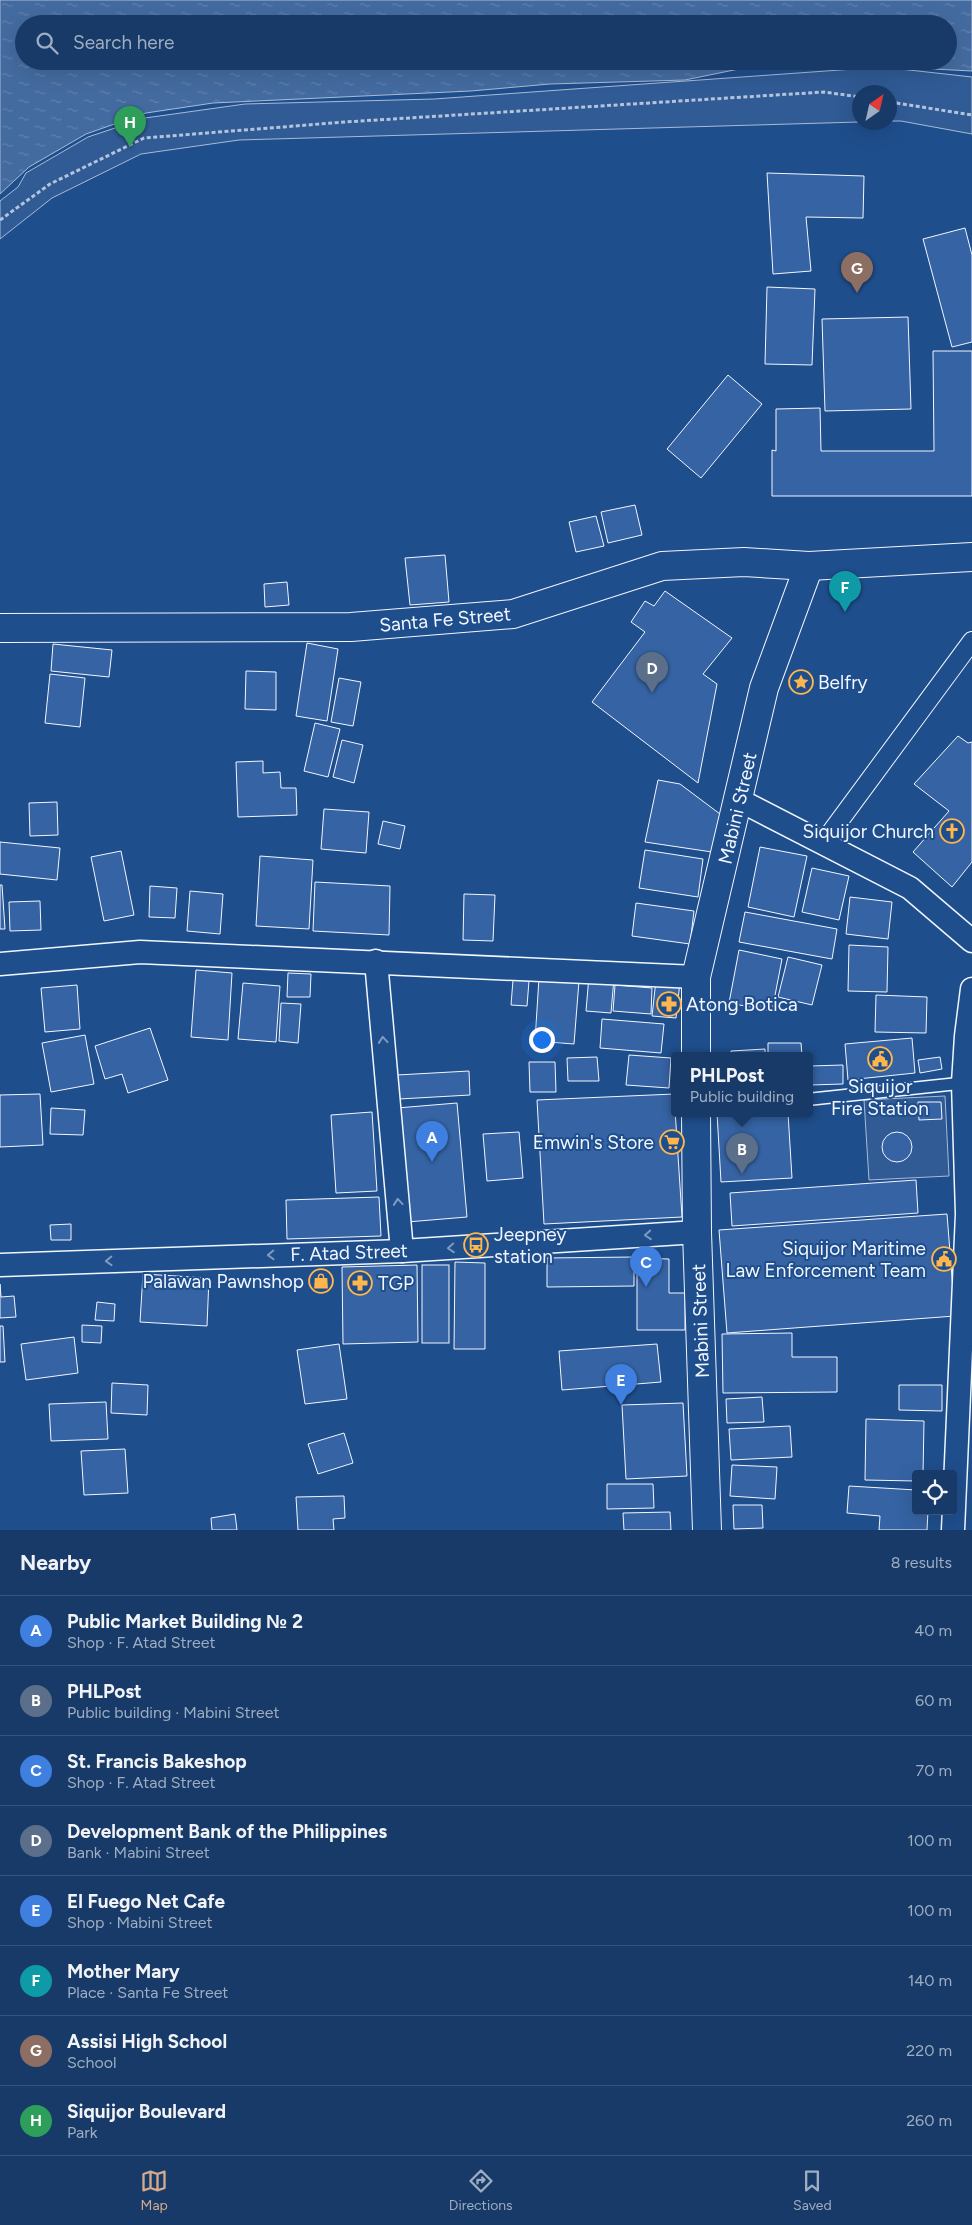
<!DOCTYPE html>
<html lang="en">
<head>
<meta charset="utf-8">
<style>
	body { margin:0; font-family:Figtree,sans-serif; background:#20416f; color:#f1f3f6 }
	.controls { position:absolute; right:15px; bottom:15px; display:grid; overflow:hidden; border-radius:5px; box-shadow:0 5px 20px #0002 }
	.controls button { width:45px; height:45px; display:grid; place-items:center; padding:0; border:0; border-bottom:1px solid #36547d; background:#173a69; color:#f1f3f6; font:25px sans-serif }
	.compass { position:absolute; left:852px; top:85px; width:45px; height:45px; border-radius:50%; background:#173a69; box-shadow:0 5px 20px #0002; rotate:34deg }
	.you { position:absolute; left:541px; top:1039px; width:18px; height:18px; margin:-12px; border:4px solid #fff; border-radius:50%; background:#1a73e8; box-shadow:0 0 0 8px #1a73e833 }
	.badge { display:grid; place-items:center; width:32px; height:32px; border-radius:50%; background:#d6ab8b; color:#fff; font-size:16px; font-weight:700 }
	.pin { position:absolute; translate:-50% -41px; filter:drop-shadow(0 1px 2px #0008) }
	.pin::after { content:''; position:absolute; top:26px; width:18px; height:15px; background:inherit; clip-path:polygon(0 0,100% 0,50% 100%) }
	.popup { position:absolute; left:671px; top:1052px; width:142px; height:65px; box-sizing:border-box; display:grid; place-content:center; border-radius:5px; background:#173a69; filter:drop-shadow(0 1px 4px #0005); font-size:16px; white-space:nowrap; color:#9eadc0 }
	.popup b { font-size:19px; color:#f1f3f6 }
	.popup::after { content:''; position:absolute; left:50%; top:100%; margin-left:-10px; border:10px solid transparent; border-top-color:#173a69 }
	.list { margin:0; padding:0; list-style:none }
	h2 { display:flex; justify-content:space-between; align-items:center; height:65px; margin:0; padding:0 20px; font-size:21px }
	h2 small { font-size:16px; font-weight:400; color:#9eadc0 }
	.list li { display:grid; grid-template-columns:32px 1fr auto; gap:15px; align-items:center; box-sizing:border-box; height:70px; padding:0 20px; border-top:1px solid #36547d }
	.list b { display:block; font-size:19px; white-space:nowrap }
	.list p { margin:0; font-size:16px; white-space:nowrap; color:#9eadc0 }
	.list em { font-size:16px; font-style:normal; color:#9eadc0 }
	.icon { flex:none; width:28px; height:28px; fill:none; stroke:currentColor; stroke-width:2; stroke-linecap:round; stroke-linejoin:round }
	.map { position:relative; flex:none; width:972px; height:1530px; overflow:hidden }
	.search { position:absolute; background:#173a69; box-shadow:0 5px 20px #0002; left:15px; right:15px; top:15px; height:55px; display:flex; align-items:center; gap:12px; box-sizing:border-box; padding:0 18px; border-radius:28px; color:#9eadc0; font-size:19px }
	.sheet { height:625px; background:#173a69 }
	nav { display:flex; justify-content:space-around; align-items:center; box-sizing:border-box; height:70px; border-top:1px solid #36547d; background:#173a69; font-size:14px; color:#9eadc0 }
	nav a { display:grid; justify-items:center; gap:2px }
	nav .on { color:#d6ab8b }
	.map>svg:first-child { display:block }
</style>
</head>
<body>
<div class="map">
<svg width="972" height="1530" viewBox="0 0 972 1530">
	<defs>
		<pattern id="water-ripples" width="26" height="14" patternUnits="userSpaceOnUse" patternTransform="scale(1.25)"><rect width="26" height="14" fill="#446ba0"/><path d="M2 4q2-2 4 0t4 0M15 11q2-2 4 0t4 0" fill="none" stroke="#5f81ae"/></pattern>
	</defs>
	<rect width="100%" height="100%" fill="#1f4e8c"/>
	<g fill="#305b95" stroke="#a8bbd7">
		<polygon points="882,67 972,77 972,134 901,121 890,121 890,92 860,92 859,122 239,140 141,154 52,198 0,239 0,201 18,187 26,173 88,137 145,118 245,104 434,99"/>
		<polygon points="945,1096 949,1176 869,1180 864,1100"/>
	</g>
	<path fill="url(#water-ripples)" stroke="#a8bbd7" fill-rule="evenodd" d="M0,0H972V71L778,61L685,80L550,84L471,91L213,103L146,113L86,134L29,167L0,194ZM24,24H948V61H24Z"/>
	<g fill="#3563a3" stroke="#f2f6ff">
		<polygon points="767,173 864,176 863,218 806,217 811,271 773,274"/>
		<polygon points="965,228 972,255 972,342 952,347 923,239"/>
		<polygon points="767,287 815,289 812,365 765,364"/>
		<polygon points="908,317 911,409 825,411 822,319"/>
		<polygon points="933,351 972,351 972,496 772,496 772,450 776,451 776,409 820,408 821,451 934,451"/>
		<polygon points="728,375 762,404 701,478 667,449"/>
		<polygon points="635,505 642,535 608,543 601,512"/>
		<polygon points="596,516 604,546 576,552 569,522"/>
		<polygon points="445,555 449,602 410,605 405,558"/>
		<polygon points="287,582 289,605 265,607 264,584"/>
		<polygon points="665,591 732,638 703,674 717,684 698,783 592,702 645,632 631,622 645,601 654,606"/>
		<polygon points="307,643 338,649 327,721 296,716"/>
		<polygon points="53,644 112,650 109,677 51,671"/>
		<polygon points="246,671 276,672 276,710 245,709"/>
		<polygon points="50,674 85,678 80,727 45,723"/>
		<polygon points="339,678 361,682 353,726 331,722"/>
		<polygon points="315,723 340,729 328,777 304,771"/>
		<polygon points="958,736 968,743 972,742 972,862 952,887 913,852 949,811 914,784"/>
		<polygon points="342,740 363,745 354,783 333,777"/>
		<polygon points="263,761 263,773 280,772 281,788 296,788 297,815 238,817 236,762"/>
		<polygon points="658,780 680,784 720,814 712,852 645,842"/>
		<polygon points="57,802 58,835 30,836 29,803"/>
		<polygon points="324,809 369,812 366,853 321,849"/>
		<polygon points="383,821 405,826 400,849 378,844"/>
		<polygon points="0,842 60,848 57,880 0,874"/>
		<polygon points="760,847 807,856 794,917 748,907"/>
		<polygon points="645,850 703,859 698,897 639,888"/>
		<polygon points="121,851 134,915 104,921 91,857"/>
		<polygon points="260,856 313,860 309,929 256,926"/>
		<polygon points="812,868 849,876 839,920 802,912"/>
		<polygon points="315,882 390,886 389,935 313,931"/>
		<polygon points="0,885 2,885 5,929 0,929"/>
		<polygon points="150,886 177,888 175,918 149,917"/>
		<polygon points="190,891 223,894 220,934 187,931"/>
		<polygon points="464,894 495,895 493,941 463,940"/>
		<polygon points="850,897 892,902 888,939 846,934"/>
		<polygon points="40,901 41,930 10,931 9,902"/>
		<polygon points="636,903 694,911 690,944 632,936"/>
		<polygon points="745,912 837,929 832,959 739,942"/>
		<polygon points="849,945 888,947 887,992 848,991"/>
		<polygon points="739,950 782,959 772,1011 729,1003"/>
		<polygon points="788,957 822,965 812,1005 778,997"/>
		<polygon points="196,970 232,973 228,1040 191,1037"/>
		<polygon points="288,973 311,974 310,997 287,997"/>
		<polygon points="589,976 614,978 611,1013 586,1011"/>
		<polygon points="539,978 579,981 574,1044 535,1041"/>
		<polygon points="513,980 529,981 527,1006 511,1005"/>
		<polygon points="656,980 680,982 676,1018 652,1016"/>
		<polygon points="243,983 280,986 276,1042 238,1039"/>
		<polygon points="77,985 80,1029 45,1032 41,988"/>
		<polygon points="615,985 652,988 651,1014 613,1011"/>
		<polygon points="876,995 927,997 926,1033 875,1032"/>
		<polygon points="281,1003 301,1004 298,1043 279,1041"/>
		<polygon points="602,1019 664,1024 661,1053 600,1048"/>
		<polygon points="150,1028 168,1080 128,1093 122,1074 105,1079 95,1046"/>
		<polygon points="85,1035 94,1084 51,1092 42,1043"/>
		<polygon points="912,1038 915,1073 848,1080 845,1044"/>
		<polygon points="768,1043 801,1043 802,1055 768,1055"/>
		<polygon points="765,1049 765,1055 731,1055 731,1051"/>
		<polygon points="629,1055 671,1058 669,1088 626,1085"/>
		<polygon points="597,1057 599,1081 568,1081 567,1058"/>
		<polygon points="940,1057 942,1069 920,1073 918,1060"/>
		<polygon points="529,1062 555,1062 556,1092 530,1092"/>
		<polygon points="843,1065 843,1084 810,1085 810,1066"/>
		<polygon points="469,1071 470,1095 399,1099 397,1075"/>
		<polygon points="40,1094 43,1145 0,1147 0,1095"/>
		<polygon points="674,1094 682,1217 544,1224 537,1100"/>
		<polygon points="918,1102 941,1102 942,1119 919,1120"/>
		<polygon points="457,1103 467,1217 407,1222 397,1108"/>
		<polygon points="51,1108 85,1110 83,1135 50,1134"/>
		<polygon points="372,1112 377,1191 336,1193 331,1115"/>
		<polygon points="717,1113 788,1113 792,1178 721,1182"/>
		<polygon points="519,1132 523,1178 487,1181 483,1134"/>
		<circle cx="897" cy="1147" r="15"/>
		<polygon points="916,1180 918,1213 732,1226 730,1193"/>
		<polygon points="379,1197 381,1236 287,1239 286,1200"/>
		<polygon points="947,1214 955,1316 727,1333 719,1230"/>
		<polygon points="71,1224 71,1240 51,1240 50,1225"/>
		<polygon points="634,1257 634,1286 547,1287 547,1258"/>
		<polygon points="637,1258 669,1259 669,1293 685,1293 685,1330 637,1330"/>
		<polygon points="455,1262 485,1263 485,1349 454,1349"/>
		<polygon points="417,1265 418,1342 343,1344 342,1267"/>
		<rect x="422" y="1265" width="27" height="78"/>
		<polygon points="143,1274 209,1278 207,1326 140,1322"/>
		<polygon points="0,1284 1,1297 14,1296 16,1317 0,1318"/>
		<polygon points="97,1302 115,1304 114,1321 95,1320"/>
		<polygon points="82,1325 102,1326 101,1343 82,1342"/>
		<polygon points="0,1326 3,1326 5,1362 0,1362"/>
		<polygon points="792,1333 792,1357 837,1357 837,1392 723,1393 722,1334"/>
		<polygon points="74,1337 78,1373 26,1380 21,1344"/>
		<polygon points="339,1344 347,1399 305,1404 297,1350"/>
		<polygon points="657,1344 661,1382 562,1390 559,1351"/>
		<polygon points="112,1383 148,1385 147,1415 111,1413"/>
		<polygon points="899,1385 942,1385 942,1411 899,1410"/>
		<polygon points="762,1397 764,1422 727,1423 726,1399"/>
		<polygon points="106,1402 108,1439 51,1441 49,1404"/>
		<polygon points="683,1403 687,1476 626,1479 622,1405"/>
		<polygon points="866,1419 924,1421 923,1474 916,1474 916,1481 865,1480"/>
		<polygon points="790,1426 792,1457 731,1460 729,1429"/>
		<polygon points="344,1433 353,1463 318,1474 308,1444"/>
		<polygon points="125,1449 128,1493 84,1495 81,1451"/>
		<polygon points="732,1465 777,1467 775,1499 730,1496"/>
		<polygon points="607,1484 653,1484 654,1508 607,1509"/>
		<polygon points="849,1486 916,1490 916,1511 928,1511 927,1530 879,1530 880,1516 847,1513"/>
		<polygon points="344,1496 345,1518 333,1519 334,1530 298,1530 296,1497"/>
		<polygon points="733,1505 762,1505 763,1528 734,1529"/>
		<polygon points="670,1512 671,1530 624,1530 623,1513"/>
		<polygon points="235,1514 237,1530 212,1530 211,1518"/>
	</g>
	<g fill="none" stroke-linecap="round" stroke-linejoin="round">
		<g stroke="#f2f6ff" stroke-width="14">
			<polyline id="service" points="812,1099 963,1083"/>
		</g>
		<g stroke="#f2f6ff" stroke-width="20">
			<polyline id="pedestrian" points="823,843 972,641"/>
		</g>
		<g stroke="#f2f6ff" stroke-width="25">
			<g id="minor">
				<polyline points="739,800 910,888 972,941"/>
				<polyline points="376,961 402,1251"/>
				<polyline points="0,964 140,952 696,977"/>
				<polyline points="0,1265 402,1251 697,1232"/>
				<polyline points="953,1530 967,1214 963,1083 966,1036 972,989"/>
			</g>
		</g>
		<g stroke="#f2f6ff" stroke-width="30">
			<g id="tertiary">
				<polyline points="0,628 351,627 513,614 662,566 744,562 809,566 972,557"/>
				<polyline points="696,1055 696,977 764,688 809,566"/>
				<polyline points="696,1113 697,1232 707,1530"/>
			</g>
		</g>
		<g stroke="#b3c4dc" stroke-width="3" stroke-dasharray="4 2.5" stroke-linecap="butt">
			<polyline points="890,102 972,115"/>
			<polyline points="0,220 50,184 144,138 345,122 824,92 860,97"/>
		</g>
		<use href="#service" stroke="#1f4e8c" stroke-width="11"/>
		<use href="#pedestrian" stroke="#1f4e8c" stroke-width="18"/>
		<use href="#minor" stroke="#1f4e8c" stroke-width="22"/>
		<use href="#tertiary" stroke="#1f4e8c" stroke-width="28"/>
	</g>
	<defs><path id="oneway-chevron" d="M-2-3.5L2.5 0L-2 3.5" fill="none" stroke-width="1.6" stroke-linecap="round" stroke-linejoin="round" transform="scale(1.25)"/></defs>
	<g stroke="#7e9ac0">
		<use href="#oneway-chevron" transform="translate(383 1040) rotate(-95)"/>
		<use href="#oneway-chevron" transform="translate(398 1202) rotate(-95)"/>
		<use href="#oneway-chevron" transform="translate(648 1235) rotate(176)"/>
		<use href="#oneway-chevron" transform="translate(451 1248) rotate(176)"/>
		<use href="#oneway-chevron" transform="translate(271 1255) rotate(178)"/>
		<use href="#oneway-chevron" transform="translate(109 1261) rotate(178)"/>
	</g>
	<defs>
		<g id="sight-ring" transform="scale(1.25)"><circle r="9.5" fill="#1f4e8c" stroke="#ffb74d" stroke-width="1.5"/><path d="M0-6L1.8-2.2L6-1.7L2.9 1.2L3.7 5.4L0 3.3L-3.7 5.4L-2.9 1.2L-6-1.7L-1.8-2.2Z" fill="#ffb74d"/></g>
		<g id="church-ring" transform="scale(1.25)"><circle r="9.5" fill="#1f4e8c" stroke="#ffb74d" stroke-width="1.5"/><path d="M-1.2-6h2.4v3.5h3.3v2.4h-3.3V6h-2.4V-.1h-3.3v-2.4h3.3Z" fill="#ffb74d"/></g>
		<g id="pharmacy-ring" transform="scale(1.25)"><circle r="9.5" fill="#1f4e8c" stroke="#ffb74d" stroke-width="1.5"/><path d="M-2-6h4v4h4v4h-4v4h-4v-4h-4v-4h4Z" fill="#ffb74d"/></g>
		<g id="civic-ring" transform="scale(1.25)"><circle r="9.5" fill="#1f4e8c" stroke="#ffb74d" stroke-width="1.5"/><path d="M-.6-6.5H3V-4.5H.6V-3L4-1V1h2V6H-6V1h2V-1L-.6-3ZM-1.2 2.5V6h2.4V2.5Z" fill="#ffb74d"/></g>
		<g id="supermarket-ring" transform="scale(1.25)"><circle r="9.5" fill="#1f4e8c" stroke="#ffb74d" stroke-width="1.5"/><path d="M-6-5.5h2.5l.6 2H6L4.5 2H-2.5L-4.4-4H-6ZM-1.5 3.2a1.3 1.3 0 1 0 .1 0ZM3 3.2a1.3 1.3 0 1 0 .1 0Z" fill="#ffb74d"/></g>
		<g id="bus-ring" transform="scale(1.25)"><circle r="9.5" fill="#1f4e8c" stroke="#ffb74d" stroke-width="1.5"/><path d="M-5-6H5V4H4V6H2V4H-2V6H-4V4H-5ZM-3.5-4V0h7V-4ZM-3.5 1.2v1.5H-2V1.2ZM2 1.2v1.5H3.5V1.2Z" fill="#ffb74d"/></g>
		<g id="shop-ring" transform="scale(1.25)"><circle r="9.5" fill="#1f4e8c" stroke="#ffb74d" stroke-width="1.5"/><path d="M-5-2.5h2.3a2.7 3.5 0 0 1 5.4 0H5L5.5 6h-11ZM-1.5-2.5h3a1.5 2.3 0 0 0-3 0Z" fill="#ffb74d"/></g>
	</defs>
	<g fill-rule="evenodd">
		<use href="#sight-ring" x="801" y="682"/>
		<use href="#church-ring" x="952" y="831"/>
		<use href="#pharmacy-ring" x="669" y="1004"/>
		<use href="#civic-ring" x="880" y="1059"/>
		<use href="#supermarket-ring" x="672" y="1142"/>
		<use href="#bus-ring" x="476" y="1245"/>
		<use href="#civic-ring" x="944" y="1259"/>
		<use href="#shop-ring" x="321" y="1281"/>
		<use href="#pharmacy-ring" x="360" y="1283"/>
	</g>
	<g text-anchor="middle" stroke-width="4" stroke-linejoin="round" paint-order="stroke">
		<g font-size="19" fill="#f2f6ff" stroke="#1f4e8c">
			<text transform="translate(445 619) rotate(-5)" y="7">Santa Fe Street</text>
			<text transform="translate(737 808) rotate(-77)" y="7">Mabini Street</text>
			<text transform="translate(349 1252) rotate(-2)" y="7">F. Atad Street</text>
			<text transform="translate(700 1321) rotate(-92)" y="7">Mabini Street</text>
		</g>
		<g font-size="19" fill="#f2f6ff" stroke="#1f4e8c" text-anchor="start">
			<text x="818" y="689">Belfry</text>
			<text x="934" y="838" text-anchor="end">Siquijor Church</text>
			<text x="686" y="1011">Atong Botica</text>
			<text x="880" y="1093" text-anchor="middle">Siquijor<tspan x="880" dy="22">Fire Station</tspan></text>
			<text x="654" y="1149" text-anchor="end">Emwin's Store</text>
			<text x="494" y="1241">Jeepney<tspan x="494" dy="22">station</tspan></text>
			<text x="926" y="1255" text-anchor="end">Siquijor Maritime<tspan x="926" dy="22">Law Enforcement Team</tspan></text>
			<text x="304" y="1288" text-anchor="end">Palawan Pawnshop</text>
			<text x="378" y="1290">TGP</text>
		</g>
	</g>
</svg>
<div class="controls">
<button><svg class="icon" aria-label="locate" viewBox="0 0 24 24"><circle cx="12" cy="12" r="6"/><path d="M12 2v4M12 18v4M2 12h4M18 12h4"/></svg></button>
</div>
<svg class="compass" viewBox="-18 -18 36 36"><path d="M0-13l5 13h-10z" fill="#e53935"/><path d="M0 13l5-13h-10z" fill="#9eadc0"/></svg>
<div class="you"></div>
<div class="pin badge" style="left:432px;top:1162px;background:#3f7fe0">A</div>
<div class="pin badge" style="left:742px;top:1174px;background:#5c6f8a">B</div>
<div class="popup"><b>PHLPost</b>Public building</div>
<div class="pin badge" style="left:646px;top:1287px;background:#3f7fe0">C</div>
<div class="pin badge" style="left:652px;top:693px;background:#5c6f8a">D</div>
<div class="pin badge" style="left:621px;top:1405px;background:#3f7fe0">E</div>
<div class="pin badge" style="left:845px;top:612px;background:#0f9aa8">F</div>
<div class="pin badge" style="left:857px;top:293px;background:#8d6e63">G</div>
<div class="pin badge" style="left:130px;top:147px;background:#2e9e5b">H</div>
<div class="search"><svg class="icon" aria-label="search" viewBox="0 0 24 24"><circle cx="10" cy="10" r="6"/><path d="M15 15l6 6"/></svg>Search here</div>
</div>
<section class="sheet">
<h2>Nearby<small>8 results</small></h2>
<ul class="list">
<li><span class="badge" style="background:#3f7fe0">A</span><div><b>Public Market Building № 2</b><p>Shop · F. Atad Street</p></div><em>40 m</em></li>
<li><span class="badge" style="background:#5c6f8a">B</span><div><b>PHLPost</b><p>Public building · Mabini Street</p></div><em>60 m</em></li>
<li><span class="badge" style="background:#3f7fe0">C</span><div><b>St. Francis Bakeshop</b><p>Shop · F. Atad Street</p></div><em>70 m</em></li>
<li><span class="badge" style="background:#5c6f8a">D</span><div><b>Development Bank of the Philippines</b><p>Bank · Mabini Street</p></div><em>100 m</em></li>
<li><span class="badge" style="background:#3f7fe0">E</span><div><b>El Fuego Net Cafe</b><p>Shop · Mabini Street</p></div><em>100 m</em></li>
<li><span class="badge" style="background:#0f9aa8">F</span><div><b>Mother Mary</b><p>Place · Santa Fe Street</p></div><em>140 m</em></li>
<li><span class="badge" style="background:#8d6e63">G</span><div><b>Assisi High School</b><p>School</p></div><em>220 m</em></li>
<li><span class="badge" style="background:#2e9e5b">H</span><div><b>Siquijor Boulevard</b><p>Park</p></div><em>260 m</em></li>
</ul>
</section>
<nav>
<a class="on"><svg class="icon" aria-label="map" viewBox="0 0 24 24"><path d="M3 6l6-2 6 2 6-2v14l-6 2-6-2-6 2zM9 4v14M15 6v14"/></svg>Map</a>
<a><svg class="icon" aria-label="directions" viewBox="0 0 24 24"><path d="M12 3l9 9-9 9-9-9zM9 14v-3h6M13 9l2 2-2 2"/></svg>Directions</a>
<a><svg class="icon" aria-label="saved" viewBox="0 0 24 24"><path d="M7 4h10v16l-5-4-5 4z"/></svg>Saved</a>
</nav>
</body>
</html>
